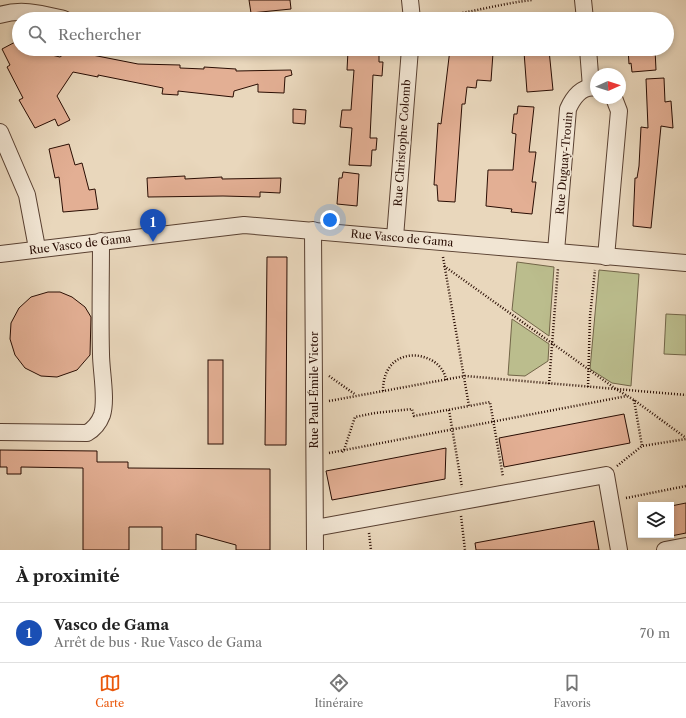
<!DOCTYPE html>
<html lang="fr">
<head>
<meta charset="utf-8">
<style>
	body { margin:0; font-family:"Libre Caslon Text",serif; background:#f2f2f2; color:#222 }
	.controls { position:absolute; right:12px; bottom:12px; display:grid; overflow:hidden; border-radius:0px; box-shadow:0 2px 6px #0003 }
	.controls button { width:36px; height:36px; display:grid; place-items:center; padding:0; border:0; border-bottom:1px solid #e0e0e0; background:#fff; color:#222; font:20px sans-serif }
	.compass { position:absolute; left:590px; top:68px; width:36px; height:36px; border-radius:50%; background:#fff; box-shadow:0 2px 6px #0003; rotate:87deg }
	.you { position:absolute; left:330px; top:220px; width:14px; height:14px; margin:-10px; border:3px solid #fff; border-radius:50%; background:#1a73e8; box-shadow:0 0 0 6px #1a73e833 }
	.badge { display:grid; place-items:center; width:26px; height:26px; border-radius:50%; background:#ea580c; color:#fff; font-size:13px; font-weight:700 }
	.pin { position:absolute; translate:-50% -33px; filter:drop-shadow(0 1px 2px #0008) }
	.pin::after { content:''; position:absolute; top:21px; width:14px; height:12px; background:inherit; clip-path:polygon(0 0,100% 0,50% 100%) }
	.list { margin:0; padding:0; list-style:none }
	h2 { display:flex; justify-content:space-between; align-items:center; height:52px; margin:0; padding:0 16px; font-size:17px }
	h2 small { font-size:13px; font-weight:400; color:#767676 }
	.list li { display:grid; grid-template-columns:26px 1fr auto; gap:12px; align-items:center; box-sizing:border-box; height:60px; padding:0 16px; border-top:1px solid #e0e0e0 }
	.list b { display:block; font-size:15px; white-space:nowrap }
	.list p { margin:0; font-size:13px; white-space:nowrap; color:#767676 }
	.list em { font-size:13px; font-style:normal; color:#767676 }
	.icon { flex:none; width:22px; height:22px; fill:none; stroke:currentColor; stroke-width:2; stroke-linecap:round; stroke-linejoin:round }
	.map { position:relative; flex:none; width:686px; height:550px; overflow:hidden }
	.search { position:absolute; background:#fff; box-shadow:0 2px 6px #0003; left:12px; right:12px; top:12px; height:44px; display:flex; align-items:center; gap:10px; box-sizing:border-box; padding:0 14px; border-radius:22px; color:#767676; font-size:15px }
	.sheet { height:112px; background:#fff }
	nav { display:flex; justify-content:space-around; align-items:center; box-sizing:border-box; height:56px; border-top:1px solid #e0e0e0; background:#fff; font-size:11px; color:#767676 }
	nav a { display:grid; justify-items:center; gap:2px }
	nav .on { color:#ea580c }
	.map>svg:first-child { display:block }
</style>
</head>
<body>
<div class="map">
<svg width="686" height="550" viewBox="0 0 686 550">
	<rect width="100%" height="100%" fill="#e9d7bc"/>
	<filter id="stains"><feTurbulence type="fractalNoise" baseFrequency=".005" numOctaves="4"/><feColorMatrix values="0 0 0 0 .2 0 0 0 0 .09 0 0 0 0 .02 0 0 0 .5 -.17"/></filter>
	<radialGradient id="worn" r=".72"><stop offset=".6" stop-color="#630" stop-opacity="0"/><stop offset="1" stop-color="#630" stop-opacity=".3"/></radialGradient>
	<g fill="#bbbd8d" stroke="#726548">
		<polygon points="517,262 554,267 549,336 512,310"/>
		<polygon points="599,270 639,274 631,386 612,383 590,369"/>
		<polygon points="666,314 686,315 686,355 664,354"/>
		<polygon points="512,319 549,344 548,361 525,376 508,375"/>
	</g>
	<g fill="#e3af94" stroke="#290d03">
		<polygon points="249,0 290,0 291,9 251,13"/>
		<polygon points="19,40 19,49 33,49 35,51 60,57 68,51 77,52 138,64 180,65 180,68 204,69 204,67 236,69 236,71 291,70 292,75 285,77 284,93 258,92 258,84 234,91 233,97 178,91 178,95 162,94 163,88 98,75 98,77 73,72 57,96 70,120 58,126 55,119 35,128 19,100 23,98 7,67 10,65 2,49"/>
		<polygon points="450,49 467,49 467,51 493,53 491,81 477,80 476,88 467,87 465,104 462,104 455,202 438,201 437,185 434,185 438,123 441,124"/>
		<polygon points="628,49 655,49 656,70 632,72 631,63 629,64"/>
		<polygon points="549,50 553,90 527,92 524,52"/>
		<polygon points="348,51 379,52 379,62 383,62 382,76 373,75 370,138 377,138 376,150 372,150 371,166 349,165 352,128 340,127 342,110 351,110 354,70 347,70"/>
		<polygon points="664,78 665,102 671,101 673,128 661,126 651,228 633,226 635,178 637,178 639,166 641,127 648,128 646,79"/>
		<polygon points="518,106 534,107 529,152 536,152 532,182 536,182 532,214 511,212 512,209 486,206 488,170 513,170 516,134 512,133 514,114 517,114"/>
		<polygon points="293,109 306,110 305,124 293,123"/>
		<polygon points="69,144 75,165 82,163 89,190 95,189 98,209 63,212 59,177 55,178 49,149"/>
		<polygon points="343,172 359,174 357,206 337,204 339,178 342,178"/>
		<polygon points="185,176 185,179 222,177 222,179 281,178 280,193 260,192 260,197 223,196 148,197 147,178"/>
		<polygon points="267,257 287,257 286,445 265,445"/>
		<polygon points="48,292 60,292 72,297 85,307 91,317 90,355 77,370 57,377 41,376 25,368 15,355 10,339 11,323 19,308 31,297"/>
		<rect x="208" y="360" width="15" height="84"/>
		<polygon points="624,414 630,443 504,467 499,438"/>
		<polygon points="446,448 445,479 332,500 326,471"/>
		<polygon points="0,450 97,451 97,462 128,462 128,468 270,469 270,550 236,550 236,545 196,534 196,550 162,550 162,527 129,527 129,550 83,550 83,468 21,467 21,474 7,474 7,467 0,467"/>
		<polygon points="686,503 686,533 671,536 671,506"/>
		<polygon points="594,521 599,550 476,550 475,543"/>
	</g>
	<g fill="none" stroke-linecap="round" stroke-linejoin="round">
		<g stroke="#594031" stroke-width="18">
			<g id="minor">
				<polyline points="410,0 412,19"/>
				<polyline points="583,0 585,19"/>
				<path d="M0,15C22,8 42,14 64,19"/>
				<polyline points="588,49 591,87"/>
				<polyline points="0,132 27,195 37,248"/>
				<polyline points="313,230 315,550"/>
				<polyline points="395,237 410,49"/>
				<path d="M556,251L568,109C573,98 582,85 596,88"/>
				<polyline points="0,254 244,225 686,263"/>
				<polyline points="606,257 619,111 614,98"/>
				<path d="M0,432L87,433C94,429 99,423 102,415C107,399 101,371 101,354C100,316 101,279 101,241"/>
				<polyline points="315,528 606,475 619,550"/>
				<polyline points="665,550 686,546"/>
			</g>
		</g>
		<g stroke="#290d03" stroke-width="2.5" stroke-dasharray="1 2" stroke-linecap="butt">
			<path d="M427,18C463,15 497,4 532,0"/>
			<polyline points="443,257 469,406 490,402 503,477"/>
			<polyline points="444,266 616,389 634,400 686,438"/>
			<polyline points="329,376 356,395"/>
			<polyline points="549,384 558,268"/>
			<polyline points="588,387 590,316 595,270"/>
			<path d="M383,391C383,341 442,350 446,380"/>
			<polyline points="634,400 642,446"/>
			<polyline points="329,401 465,376 686,395"/>
			<polyline points="449,410 462,487"/>
			<polyline points="342,452 344,450 355,417 375,413 412,409 414,416 469,406"/>
			<polyline points="329,453 627,396"/>
			<polyline points="617,466 642,446 686,439"/>
			<polyline points="626,498 686,486"/>
			<polyline points="461,516 465,550"/>
			<polyline points="369,533 371,550"/>
		</g>
		<use href="#minor" stroke="#f1e5d3" stroke-width="16"/>
	</g>
	<g text-anchor="middle" stroke-width="3" stroke-linejoin="round" paint-order="stroke">
		<g font-size="11" fill="#290d03" stroke="#f1e5d3">
			<text transform="translate(402 143) rotate(-86)" y="4">Rue Christophe Colomb</text>
			<text transform="translate(564 163) rotate(-85)" y="4">Rue Duguay-Trouin</text>
			<text transform="translate(402 238) rotate(5)" y="4">Rue Vasco de Gama</text>
			<text transform="translate(80 244) rotate(-7)" y="4">Rue Vasco de Gama</text>
			<text transform="translate(314 390) rotate(-90)" y="4">Rue Paul-Émile Victor</text>
		</g>
	</g>
	<rect width="100%" height="100%" filter="url(#stains)"/>
	<rect width="100%" height="100%" fill="url(#worn)"/>
</svg>
<div class="controls">
<button><svg class="icon" aria-label="layers" viewBox="0 0 24 24"><path d="M12 4l9 5-9 5-9-5zM3 14l9 5 9-5"/></svg></button>
</div>
<svg class="compass" viewBox="-18 -18 36 36"><path d="M0-13l5 13h-10z" fill="#e53935"/><path d="M0 13l5-13h-10z" fill="#767676"/></svg>
<div class="you"></div>
<div class="pin badge" style="left:153px;top:242px;background:#1a4fb4">1</div>
<div class="search"><svg class="icon" aria-label="search" viewBox="0 0 24 24"><circle cx="10" cy="10" r="6"/><path d="M15 15l6 6"/></svg>Rechercher</div>
</div>
<section class="sheet">
<h2>À proximité<small></small></h2>
<ul class="list">
<li><span class="badge" style="background:#1a4fb4">1</span><div><b>Vasco de Gama</b><p>Arrêt de bus · Rue Vasco de Gama</p></div><em>70 m</em></li>
</ul>
</section>
<nav>
<a class="on"><svg class="icon" aria-label="map" viewBox="0 0 24 24"><path d="M3 6l6-2 6 2 6-2v14l-6 2-6-2-6 2zM9 4v14M15 6v14"/></svg>Carte</a>
<a><svg class="icon" aria-label="directions" viewBox="0 0 24 24"><path d="M12 3l9 9-9 9-9-9zM9 14v-3h6M13 9l2 2-2 2"/></svg>Itinéraire</a>
<a><svg class="icon" aria-label="saved" viewBox="0 0 24 24"><path d="M7 4h10v16l-5-4-5 4z"/></svg>Favoris</a>
</nav>
</body>
</html>
